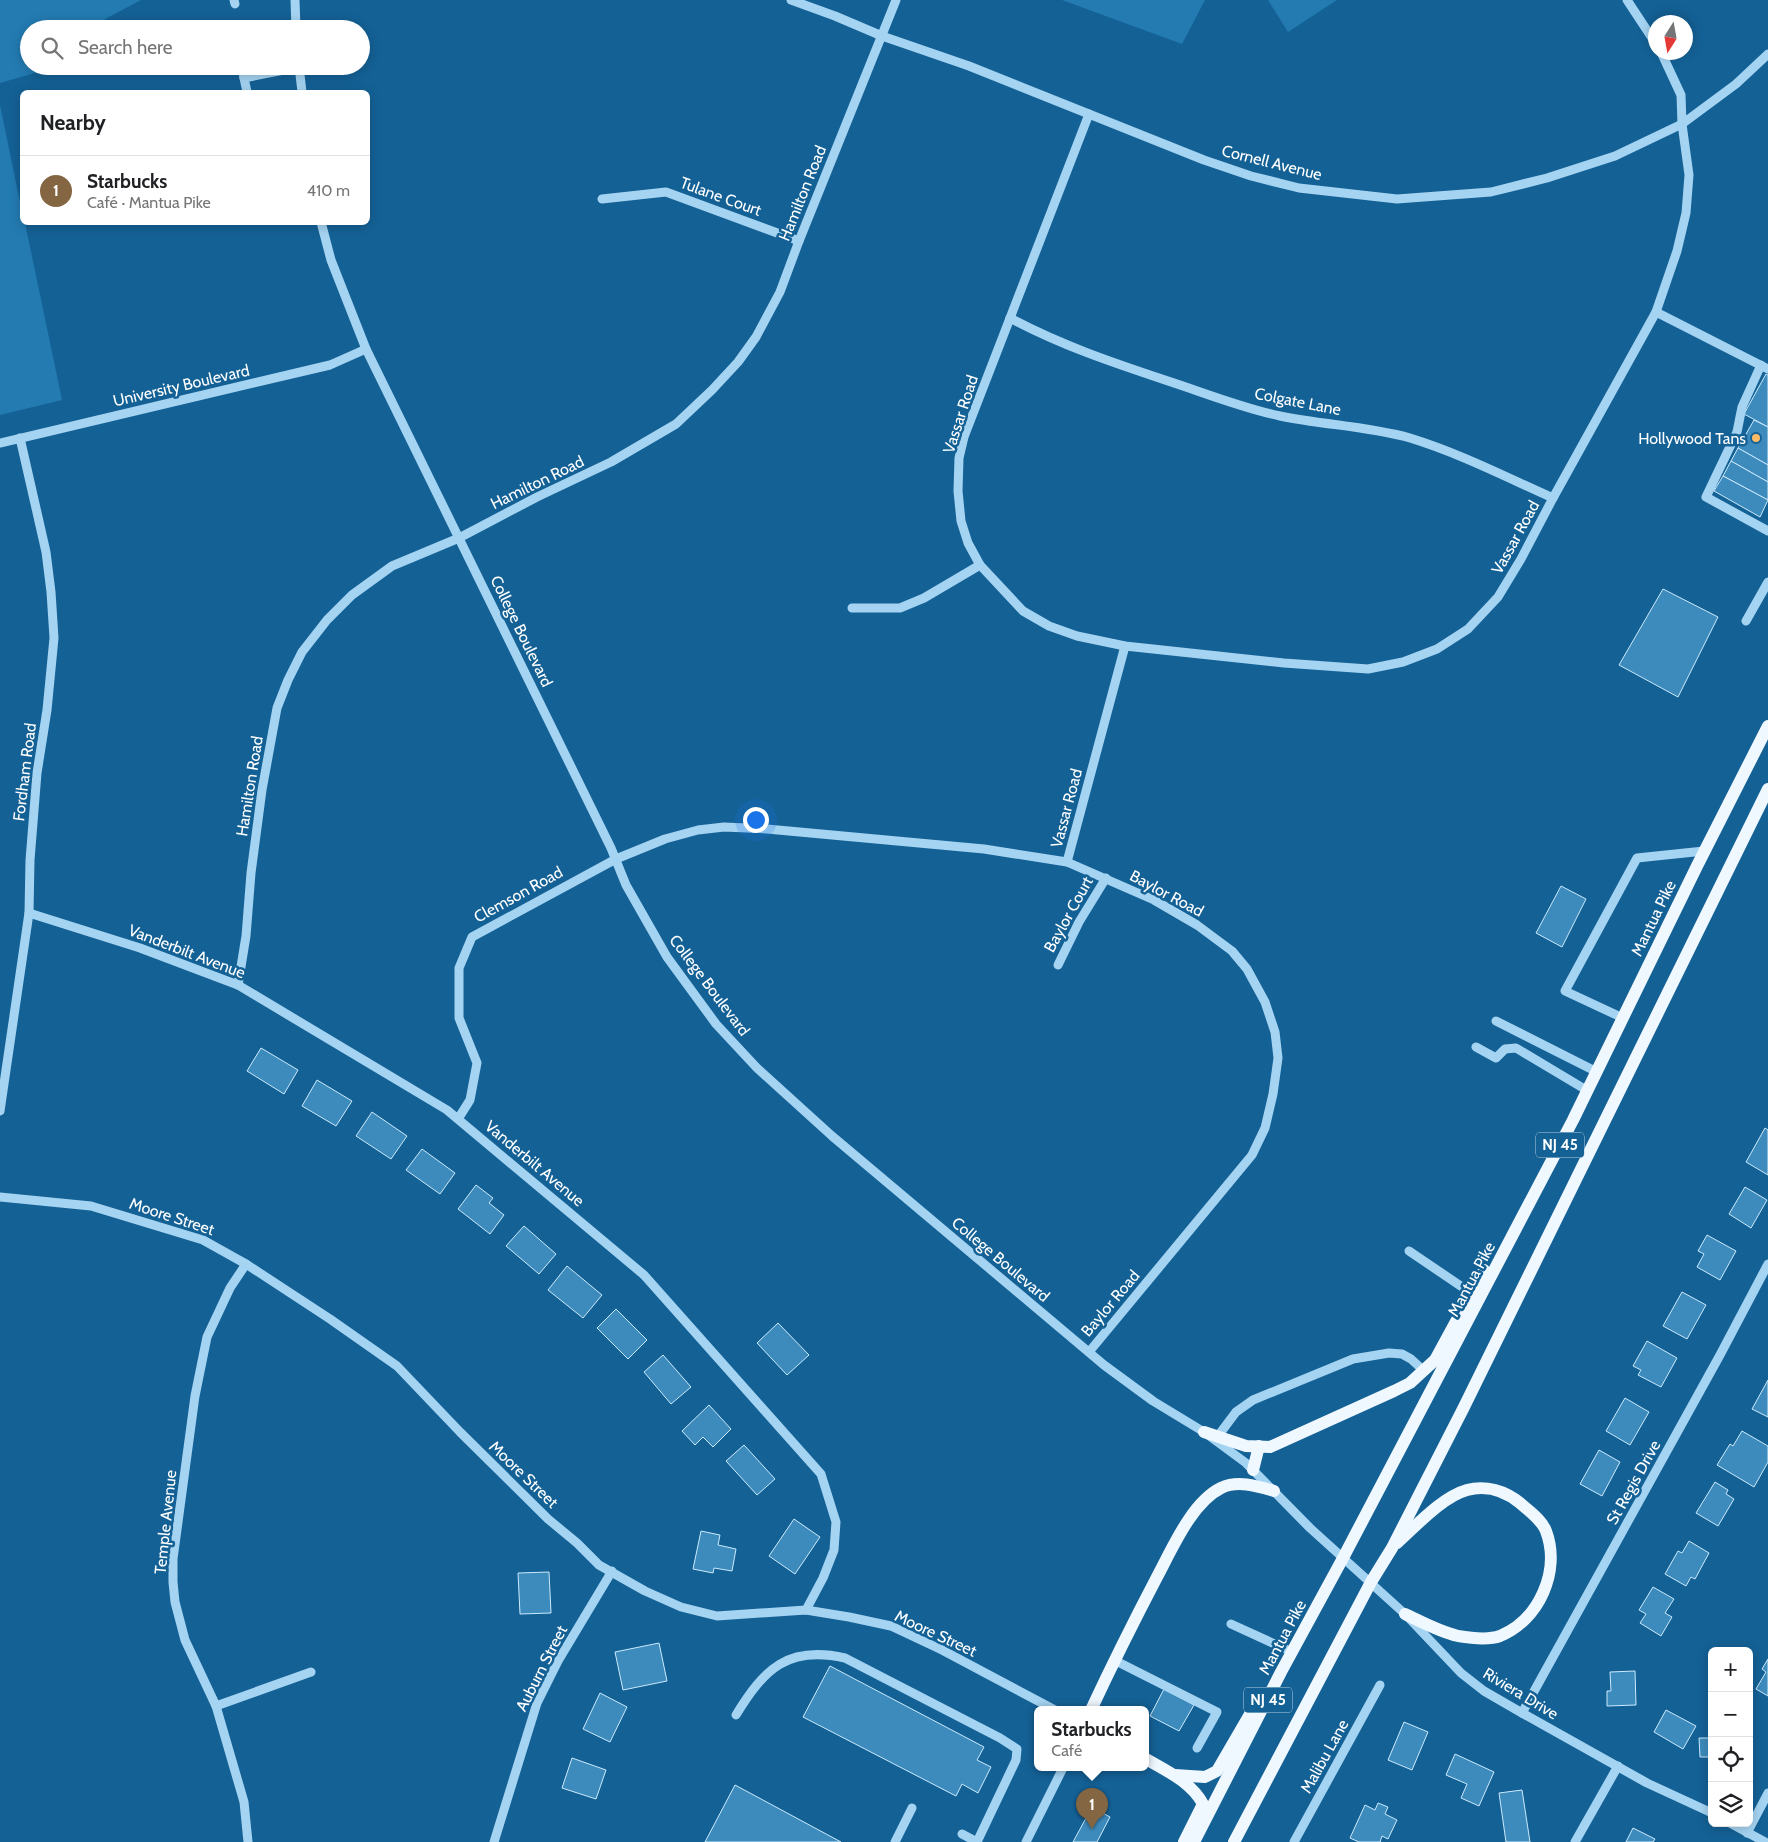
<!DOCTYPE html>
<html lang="en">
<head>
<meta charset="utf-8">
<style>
	body { margin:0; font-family:Cabin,sans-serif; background:#f2f2f2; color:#202124 }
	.controls { position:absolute; right:15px; bottom:15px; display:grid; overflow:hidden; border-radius:8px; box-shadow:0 2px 12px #0003 }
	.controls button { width:45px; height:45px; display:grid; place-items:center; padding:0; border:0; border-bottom:1px solid #e0e0e0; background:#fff; color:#202124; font:25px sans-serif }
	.compass { position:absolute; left:1648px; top:15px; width:45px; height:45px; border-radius:50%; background:#fff; box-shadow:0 2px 12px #0003; rotate:191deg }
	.you { position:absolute; left:755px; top:819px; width:18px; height:18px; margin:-12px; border:4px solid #fff; border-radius:50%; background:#1a73e8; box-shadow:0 0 0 8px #1a73e833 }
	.badge { display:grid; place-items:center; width:32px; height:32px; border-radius:50%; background:#846642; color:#fff; font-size:16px; font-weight:700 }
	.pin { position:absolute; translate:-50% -41px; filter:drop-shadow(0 1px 2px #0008) }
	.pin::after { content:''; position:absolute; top:26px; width:18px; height:15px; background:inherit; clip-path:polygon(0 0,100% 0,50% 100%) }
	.popup { position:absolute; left:1034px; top:1706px; width:115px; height:65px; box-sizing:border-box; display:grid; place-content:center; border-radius:8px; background:#fff; filter:drop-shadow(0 1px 4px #0005); font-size:16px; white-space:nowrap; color:#757577 }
	.popup b { font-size:19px; color:#202124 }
	.popup::after { content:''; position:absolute; left:50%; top:100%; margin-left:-10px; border:10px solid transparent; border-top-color:#fff }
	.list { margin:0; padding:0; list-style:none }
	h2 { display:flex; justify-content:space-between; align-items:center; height:65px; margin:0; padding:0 20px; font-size:21px }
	h2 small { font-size:16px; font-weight:400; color:#757577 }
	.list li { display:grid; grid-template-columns:32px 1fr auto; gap:15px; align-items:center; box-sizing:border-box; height:70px; padding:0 20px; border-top:1px solid #e0e0e0 }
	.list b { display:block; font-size:19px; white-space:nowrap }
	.list p { margin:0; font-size:16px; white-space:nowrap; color:#757577 }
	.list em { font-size:16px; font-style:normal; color:#757577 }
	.icon { flex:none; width:28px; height:28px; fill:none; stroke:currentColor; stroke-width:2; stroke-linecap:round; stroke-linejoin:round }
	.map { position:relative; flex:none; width:1768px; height:1842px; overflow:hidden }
	.search { position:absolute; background:#fff; box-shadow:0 2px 12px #0003; left:20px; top:20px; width:350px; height:55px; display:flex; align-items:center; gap:12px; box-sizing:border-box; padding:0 18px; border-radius:28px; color:#757577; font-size:19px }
	.panel { position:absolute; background:#fff; box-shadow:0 2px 12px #0003; left:20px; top:90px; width:350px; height:135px; border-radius:8px }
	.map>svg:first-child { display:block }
</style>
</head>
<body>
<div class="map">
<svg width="1768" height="1842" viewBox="0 0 1768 1842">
	<rect width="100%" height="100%" fill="#146196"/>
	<g fill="#237bb2">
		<polygon points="0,0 141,0 105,19 102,29 29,29 29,66 59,66 0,83"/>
		<polygon points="1062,0 1205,0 1182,44"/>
		<polygon points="1268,0 1337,0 1288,32"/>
		<polygon points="0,105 22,212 22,222 25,223 62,400 0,415"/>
	</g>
	<g fill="#3d8bbd" stroke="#cceafc">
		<polygon points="1766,374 1768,375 1768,427 1744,414"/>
		<polygon points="1754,420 1768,427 1768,465 1738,448"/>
		<polygon points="1738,448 1768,465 1768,482 1731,461"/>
		<polygon points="1731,461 1768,482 1768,500 1723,476"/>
		<polygon points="1723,476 1768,500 1760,517 1714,491"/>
		<polygon points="1663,589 1718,617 1678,697 1619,665"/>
		<polygon points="1561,886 1586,899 1562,947 1536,933"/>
		<polygon points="261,1048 298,1070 284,1094 247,1071"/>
		<polygon points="317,1080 352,1101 336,1126 302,1106"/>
		<polygon points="372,1112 407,1136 391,1159 356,1136"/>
		<polygon points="1765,1128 1768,1130 1768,1175 1746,1162"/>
		<polygon points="422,1149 455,1173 440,1194 406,1170"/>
		<polygon points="476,1185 493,1198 489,1203 504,1215 490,1234 458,1209"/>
		<polygon points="1745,1187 1767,1200 1751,1228 1729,1214"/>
		<polygon points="524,1226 556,1254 539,1274 506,1246"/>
		<polygon points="1707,1235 1736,1251 1720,1280 1697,1267 1704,1254 1698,1251"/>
		<polygon points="567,1266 602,1295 583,1318 548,1290"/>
		<polygon points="1682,1292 1706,1305 1687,1339 1663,1326"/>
		<polygon points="616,1309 647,1340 628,1359 597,1328"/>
		<polygon points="778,1323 809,1355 787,1375 757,1343"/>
		<polygon points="1647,1341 1677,1358 1661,1387 1638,1375 1641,1370 1633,1366"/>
		<polygon points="663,1355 691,1387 671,1404 644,1372"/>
		<polygon points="1768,1380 1768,1417 1752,1409"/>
		<polygon points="1625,1398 1649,1412 1630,1445 1606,1431"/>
		<polygon points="709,1405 731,1429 713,1447 703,1437 695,1445 682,1431"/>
		<polygon points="1742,1431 1768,1446 1768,1462 1754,1487 1717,1465 1730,1444 1733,1446"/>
		<polygon points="744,1445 775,1479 757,1495 726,1461"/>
		<polygon points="1599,1450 1620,1462 1602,1496 1580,1484"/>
		<polygon points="1715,1482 1728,1490 1726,1494 1734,1499 1718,1526 1696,1513"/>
		<polygon points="794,1519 820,1537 795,1574 769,1556"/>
		<polygon points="701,1531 720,1535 718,1545 736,1549 732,1571 714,1568 713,1573 693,1569"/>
		<polygon points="1689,1541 1709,1553 1695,1579 1691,1577 1686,1586 1665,1574 1678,1551 1682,1553"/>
		<polygon points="549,1572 551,1613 520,1614 518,1573"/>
		<polygon points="1653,1587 1674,1599 1665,1613 1672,1617 1661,1636 1640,1623 1646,1614 1639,1610"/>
		<polygon points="659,1643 667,1681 623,1690 615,1652"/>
		<polygon points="1768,1659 1768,1696 1756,1689 1766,1672 1762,1669"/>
		<polygon points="830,1666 984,1747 977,1760 991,1767 978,1793 962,1784 956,1796 803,1717"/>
		<polygon points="1635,1671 1636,1705 1607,1706 1607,1691 1611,1691 1610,1672"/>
		<polygon points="1164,1689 1194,1705 1179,1731 1150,1716"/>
		<polygon points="600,1693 627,1707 610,1742 583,1729"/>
		<polygon points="1666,1710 1696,1726 1683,1749 1654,1732"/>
		<polygon points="1404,1722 1428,1732 1412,1770 1388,1760"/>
		<polygon points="1699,1738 1712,1738 1712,1762 1709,1762 1709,1757 1700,1757"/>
		<polygon points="1455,1754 1494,1772 1479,1806 1461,1798 1467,1784 1446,1775"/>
		<polygon points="572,1758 606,1770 596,1799 562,1788"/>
		<polygon points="735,1785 841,1842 705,1842"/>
		<polygon points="1522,1790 1530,1842 1506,1842 1499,1793"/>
		<polygon points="1378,1803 1388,1807 1385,1814 1397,1820 1388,1839 1382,1836 1380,1842 1359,1842 1350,1838 1365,1805 1375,1810"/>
		<polygon points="1092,1807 1110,1817 1097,1842 1073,1842"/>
		<polygon points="1633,1828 1655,1839 1653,1842 1626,1842"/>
	</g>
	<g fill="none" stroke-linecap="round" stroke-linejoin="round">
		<g stroke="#a5d4f2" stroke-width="9">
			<polyline points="234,0 235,4"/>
			<polyline points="295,0 296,29"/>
			<polyline points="791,0 835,16 882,36 969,66 1204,160 1251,176 1299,188 1397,199 1491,192 1547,178 1615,156 1682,124 1736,84 1768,54"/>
			<polyline points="1627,0 1656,44"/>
			<polyline points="242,66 244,78"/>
			<polyline points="299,66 302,92"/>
			<polyline points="247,92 244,78 299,67"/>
			<polyline points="1089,114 964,437 959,458 958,491 961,521 968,543 980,565 1023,611 1049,626 1077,636 1125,646 1284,663 1368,669 1403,662 1437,649 1468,629 1498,597 1521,559 1553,498 1656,312 1677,251 1686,213 1689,175 1682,124 1681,95 1661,52"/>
			<polyline points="602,199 666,192 799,241"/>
			<polyline points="321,222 331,260 366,349 611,848 626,885 667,957 716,1024 757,1068 832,1136 1104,1365 1153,1401 1204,1432 1246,1463 1310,1528 1405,1614 1461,1673 1484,1691 1522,1713 1647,1783 1712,1813"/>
			<polyline points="1656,312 1768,369"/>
			<path d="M1010,318C1060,345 1114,363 1168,381C1205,393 1242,408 1280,416C1323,425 1367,426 1410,438C1459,453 1506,477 1553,498"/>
			<polyline points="1761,365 1742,407 1737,432 1706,497 1768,531"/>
			<polyline points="0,443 330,365 366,349"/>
			<polyline points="852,608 900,608 924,598 980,565"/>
			<polyline points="1746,621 1768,582"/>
			<polyline points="1067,862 1125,646"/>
			<polyline points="29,913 140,948 238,985 447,1110 644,1275 821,1474 836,1522 834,1550 823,1578 806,1610"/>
			<polyline points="1058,965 1079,922 1106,878"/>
			<polyline points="238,985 246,936 251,873 262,790 277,708 288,680 302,652 327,620 352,595 392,566 459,538 537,497 611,462 676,424 712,390 738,362 756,337 780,292 799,241 896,0"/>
			<polyline points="1623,1018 1565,991 1637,858 1704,851"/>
			<polyline points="1496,1021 1597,1072"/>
			<polyline points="1476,1047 1496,1058 1505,1049 1516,1048 1588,1091"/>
			<polyline points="0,1111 29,913 30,860 37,773 47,710 54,638 51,592 46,552 20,438"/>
			<polyline points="458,1119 470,1100 477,1063 459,1018 459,968 472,937 616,859 665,839 698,830 724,827 767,829 984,849 1067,862 1154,900 1197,925 1232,951 1247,969 1265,1002 1275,1032 1278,1058 1273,1094 1265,1128 1252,1155 1089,1352"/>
			<polyline points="0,1197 91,1206 203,1240 246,1264 330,1319 397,1366 460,1432 548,1519 577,1543 599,1565 645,1591 681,1607 717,1616 806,1610 849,1617 891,1626 942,1650 1055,1710"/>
			<polyline points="1409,1251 1471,1293"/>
			<polyline points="246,1264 230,1288 207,1337 195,1396 173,1559 173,1582 175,1602 185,1640 216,1706 244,1802 248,1842"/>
			<polyline points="1218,1436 1236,1412 1253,1400 1353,1359 1389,1353 1402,1354 1411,1359 1423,1370"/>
			<polyline points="1231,1624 1292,1652"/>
			<polyline points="1114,1660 1217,1712 1197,1748"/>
			<polyline points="216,1706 311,1672"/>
			<polyline points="1522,1713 1720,1355 1768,1264"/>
			<path d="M736,1715C764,1669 788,1645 845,1658L1000,1738L1017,1749L1016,1760L977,1842"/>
			<polyline points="1730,1823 1765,1842"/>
			<polyline points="1747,1833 1768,1793"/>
			<polyline points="962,1834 977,1842"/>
			<polyline points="494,1842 537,1703 558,1661 612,1571"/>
			<polyline points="895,1842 912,1808"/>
			<polyline points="1026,1842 1063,1768"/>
			<polyline points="1294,1842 1380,1685"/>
			<polyline points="1575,1842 1618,1766"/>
		</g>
		<g stroke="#f0f8ff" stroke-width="12">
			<polyline points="1204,1432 1246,1446 1270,1447 1394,1391 1410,1383 1435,1360 1484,1270"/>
			<polyline points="1253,1470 1259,1446"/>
			<path d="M1397,1543C1416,1526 1442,1497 1467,1490C1486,1485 1505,1491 1520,1503C1529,1511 1542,1520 1546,1531C1561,1571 1539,1620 1500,1636C1489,1640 1470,1638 1458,1636C1440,1632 1422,1622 1405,1614"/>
			<path d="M1091,1710C1112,1665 1134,1621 1157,1577C1172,1549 1192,1502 1221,1488C1238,1480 1257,1486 1274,1491"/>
			<path d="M1146,1759C1167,1771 1191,1782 1203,1804L1184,1842"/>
			<polyline points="1175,1775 1205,1777 1217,1771 1260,1697"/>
			<polyline points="1194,1842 1281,1672 1343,1558 1573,1120 1697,866 1768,726"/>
			<polyline points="1234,1842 1371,1582 1392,1548 1464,1407 1768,789"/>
		</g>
	</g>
	<circle fill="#ffba66" stroke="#146196" stroke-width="2" cx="1756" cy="438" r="5"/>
	<g text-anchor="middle" stroke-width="5" stroke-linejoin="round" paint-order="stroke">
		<g fill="#146196" stroke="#b8d0e0" stroke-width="1">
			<rect x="1536" y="1132.5" width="48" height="25" rx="4"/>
			<rect x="1244" y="1687.5" width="48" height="25" rx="4"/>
		</g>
		<g font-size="15" font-weight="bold" fill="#fff">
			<text x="1560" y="1150">NJ 45</text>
			<text x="1268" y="1705">NJ 45</text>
		</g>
		<g font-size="16" fill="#fff" stroke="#146196">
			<text transform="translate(1272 162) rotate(14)" y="6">Cornell Avenue</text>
			<text transform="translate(802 193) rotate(-68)" y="6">Hamilton Road</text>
			<text transform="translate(721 196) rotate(20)" y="6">Tulane Court</text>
			<text transform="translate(181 385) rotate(-13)" y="6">University Boulevard</text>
			<text transform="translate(1298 401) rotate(11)" y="6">Colgate Lane</text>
			<text transform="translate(960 414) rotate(-72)" y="6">Vassar Road</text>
			<text transform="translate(537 482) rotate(-26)" y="6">Hamilton Road</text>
			<text transform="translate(1515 537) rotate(-61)" y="6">Vassar Road</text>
			<text transform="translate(522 631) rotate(64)" y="6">College Boulevard</text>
			<text transform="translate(24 772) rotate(-83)" y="6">Fordham Road</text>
			<text transform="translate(249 786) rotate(-81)" y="6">Hamilton Road</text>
			<text transform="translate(1066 808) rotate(-75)" y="6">Vassar Road</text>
			<text transform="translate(1167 893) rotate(28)" y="6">Baylor Road</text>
			<text transform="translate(518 894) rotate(-29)" y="6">Clemson Road</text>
			<text transform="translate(1068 914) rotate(-61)" y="6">Baylor Court</text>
			<text transform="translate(1653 918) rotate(-64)" y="6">Mantua Pike</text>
			<text transform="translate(187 951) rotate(21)" y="6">Vanderbilt Avenue</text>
			<text transform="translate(710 985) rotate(53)" y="6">College Boulevard</text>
			<text transform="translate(535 1163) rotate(40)" y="6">Vanderbilt Avenue</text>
			<text transform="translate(172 1216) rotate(18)" y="6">Moore Street</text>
			<text transform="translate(1001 1259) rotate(40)" y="6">College Boulevard</text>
			<text transform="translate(1471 1279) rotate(-62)" y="6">Mantua Pike</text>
			<text transform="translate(1110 1303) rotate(-50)" y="6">Baylor Road</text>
			<text transform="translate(524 1474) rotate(44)" y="6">Moore Street</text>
			<text transform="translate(1633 1482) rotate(-61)" y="6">St Regis Drive</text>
			<text transform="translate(165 1522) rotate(-84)" y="6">Temple Avenue</text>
			<text transform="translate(936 1633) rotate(25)" y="6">Moore Street</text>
			<text transform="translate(1282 1637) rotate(-62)" y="6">Mantua Pike</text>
			<text transform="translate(541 1668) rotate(-63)" y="6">Auburn Street</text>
			<text transform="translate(1521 1693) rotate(31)" y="6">Riviera Drive</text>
			<text transform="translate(1324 1756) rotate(-61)" y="6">Malibu Lane</text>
		</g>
		<g font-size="16" fill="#fff" stroke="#146196" text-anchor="end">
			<text x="1746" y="444">Hollywood Tans</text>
		</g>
	</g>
</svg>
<div class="controls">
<button>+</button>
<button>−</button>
<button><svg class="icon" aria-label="locate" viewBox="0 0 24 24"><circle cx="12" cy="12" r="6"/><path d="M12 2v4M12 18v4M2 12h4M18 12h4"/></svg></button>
<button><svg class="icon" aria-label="layers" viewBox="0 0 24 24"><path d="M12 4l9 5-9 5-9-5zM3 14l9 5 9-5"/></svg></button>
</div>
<svg class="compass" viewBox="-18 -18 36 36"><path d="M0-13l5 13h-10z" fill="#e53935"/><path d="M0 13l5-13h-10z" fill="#757577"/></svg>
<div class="you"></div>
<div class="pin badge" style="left:1092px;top:1829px">1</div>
<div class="popup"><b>Starbucks</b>Café</div>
<div class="search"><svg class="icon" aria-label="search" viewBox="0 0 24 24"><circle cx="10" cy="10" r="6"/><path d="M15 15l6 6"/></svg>Search here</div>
<section class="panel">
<h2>Nearby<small></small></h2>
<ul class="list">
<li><span class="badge">1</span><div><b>Starbucks</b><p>Café · Mantua Pike</p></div><em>410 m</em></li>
</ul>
</section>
</div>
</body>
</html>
